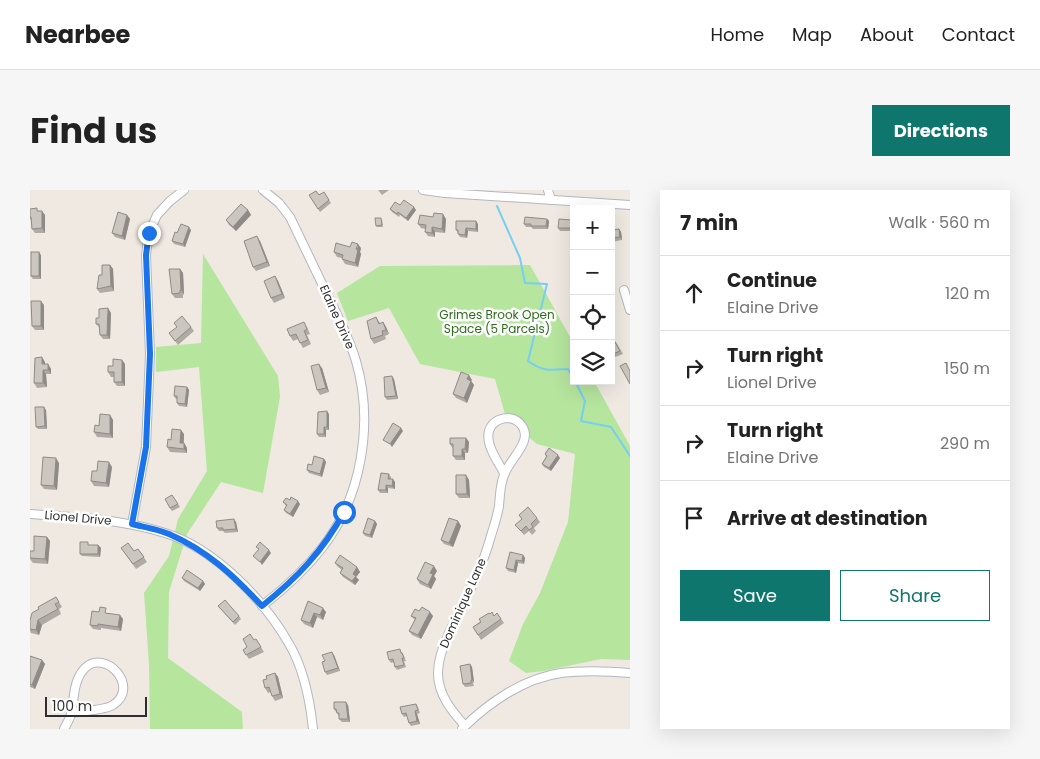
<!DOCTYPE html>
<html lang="en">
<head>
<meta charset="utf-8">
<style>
	body { margin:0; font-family:Poppins,sans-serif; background:#f6f6f6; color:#222 }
	.controls { position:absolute; right:15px; top:15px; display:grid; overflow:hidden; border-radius:0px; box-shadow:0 5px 20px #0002 }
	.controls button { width:45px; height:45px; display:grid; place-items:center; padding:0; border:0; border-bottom:1px solid #e0e0e0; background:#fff; color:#222; font:25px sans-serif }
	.scale { position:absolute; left:15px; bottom:12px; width:102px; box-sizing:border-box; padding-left:5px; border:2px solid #2e2e2e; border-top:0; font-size:14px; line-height:18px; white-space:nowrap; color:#2e2e2e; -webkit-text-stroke:4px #fff; paint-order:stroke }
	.stop { position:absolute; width:15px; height:15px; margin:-11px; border:4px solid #1a73e8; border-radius:50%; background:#fff }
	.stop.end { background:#1a73e8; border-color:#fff; box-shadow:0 1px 5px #0008 }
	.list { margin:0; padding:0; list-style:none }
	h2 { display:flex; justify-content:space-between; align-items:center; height:65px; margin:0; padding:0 20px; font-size:21px }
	h2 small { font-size:16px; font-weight:400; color:#767676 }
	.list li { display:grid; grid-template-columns:32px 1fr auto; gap:15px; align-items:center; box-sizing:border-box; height:75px; padding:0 20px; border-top:1px solid #e0e0e0 }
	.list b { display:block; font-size:19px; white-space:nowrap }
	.list p { margin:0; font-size:16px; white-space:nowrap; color:#767676 }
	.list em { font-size:16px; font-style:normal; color:#767676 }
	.actions { display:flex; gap:10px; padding:15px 20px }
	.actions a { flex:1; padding:11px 0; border:1px solid #0f766e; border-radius:0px; text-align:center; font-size:18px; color:#0f766e }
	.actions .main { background:#0f766e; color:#fff }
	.icon { flex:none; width:28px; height:28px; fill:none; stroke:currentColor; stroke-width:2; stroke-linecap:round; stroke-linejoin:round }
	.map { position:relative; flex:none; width:600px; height:539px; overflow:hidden; border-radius:0px }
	header { display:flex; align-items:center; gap:30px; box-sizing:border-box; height:70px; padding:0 25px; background:#fff; border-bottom:1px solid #e0e0e0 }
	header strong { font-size:24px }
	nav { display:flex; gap:28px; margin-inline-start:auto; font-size:18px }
	.intro { display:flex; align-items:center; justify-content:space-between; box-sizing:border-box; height:120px; padding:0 30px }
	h1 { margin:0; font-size:35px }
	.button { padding:12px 22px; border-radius:0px; background:#0f766e; color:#fff; font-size:18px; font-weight:700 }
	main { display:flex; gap:30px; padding:0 30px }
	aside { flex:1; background:#fff; border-radius:0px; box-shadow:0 5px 20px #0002 }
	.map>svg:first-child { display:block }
</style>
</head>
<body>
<header>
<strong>Nearbee</strong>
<nav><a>Home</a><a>Map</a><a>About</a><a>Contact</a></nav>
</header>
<div class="intro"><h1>Find us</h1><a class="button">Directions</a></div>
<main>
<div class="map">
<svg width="600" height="539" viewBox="0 0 600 539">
	<rect width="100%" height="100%" fill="#efe9e1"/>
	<g fill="#b6e59e">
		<polygon points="173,64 248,186 250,207 233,303 191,292 157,344 139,402 138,468 212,522 213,539 120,539 119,474 114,403 139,366 148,329 177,281 169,177 126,182 126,157 171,153"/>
		<polygon points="500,75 544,154 544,191 564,191 600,256 600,470 571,469 514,481 496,483 479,471 493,434 510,403 538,332 545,264 507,254 501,249 475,224 465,189 390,174 359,118 318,131 307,103 350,76"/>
	</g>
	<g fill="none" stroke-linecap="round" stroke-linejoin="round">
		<g stroke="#75cff0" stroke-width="2">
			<path d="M467,16L490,68L495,93L517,94L498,171C513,182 521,180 538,179L544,190"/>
			<polyline points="545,191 555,211 551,231 581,237 600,266"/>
		</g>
		<g stroke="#b4b7c1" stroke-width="10">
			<g id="street">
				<polyline points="393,0 415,3 600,15"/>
				<polyline points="518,0 521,10"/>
				<polyline points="594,100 600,120"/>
				<path d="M0,324C46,327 91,329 135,343C184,358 233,409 258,452C274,478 280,510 283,539"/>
				<polyline points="102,334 116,257 120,164 116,65 119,43 127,25 140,11 154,0"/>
				<path d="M232,416C254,399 275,380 292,358C332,307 344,233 326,171C319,147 307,125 296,102C284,77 272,52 260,27L249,13L233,0"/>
				<path d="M435,536C422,521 408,505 408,483C408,469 413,456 419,443C433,413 451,382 460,349C463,339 467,328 469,316C470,306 470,292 475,283C480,269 503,251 492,236C489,231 485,229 479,228C473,228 467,229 462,235C451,249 467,270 474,283"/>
				<path d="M34,539C37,533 41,527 42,521C44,506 44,489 55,478C75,458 111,497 83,515C76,520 52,521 42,523"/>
				<path d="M432,539C458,513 494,488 531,483C554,480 577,481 600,483"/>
			</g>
		</g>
		<use href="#street" stroke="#fff" stroke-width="8"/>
	</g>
	<g fill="#afaba4">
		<polygon points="348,0 359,0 352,5"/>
		<polygon points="294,2 301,13 290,22 279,5 289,5"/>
		<polygon points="370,15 386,20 378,31 370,25 369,27 362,22 360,19"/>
		<polygon points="0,19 9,21 15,25 15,43 5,43 2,39 2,31 0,29"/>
		<polygon points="218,20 221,25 206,41 199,35 196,30"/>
		<polygon points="97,25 100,29 95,50 85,47 82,43"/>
		<polygon points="352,29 353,37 347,37 346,36"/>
		<polygon points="416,29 415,43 405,42 405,47 398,46 395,42 395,39 391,38 388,34"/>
		<polygon points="517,29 519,31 518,39 503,39 501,37 496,37 494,34"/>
		<polygon points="543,33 543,41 530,41 528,38"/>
		<polygon points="448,34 448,42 438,41 437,48 430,47 428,44 428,43 426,40"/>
		<polygon points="589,39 591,42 592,50 581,52 581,40"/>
		<polygon points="161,40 155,57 144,54 142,51 147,43"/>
		<polygon points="230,51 240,76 226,81 223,77"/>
		<polygon points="320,57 331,58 330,62 331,64 328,77 315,74 312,69 312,68 307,67 304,62"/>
		<polygon points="11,65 11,89 3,89 1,86"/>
		<polygon points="80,75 83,79 84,101 70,103 67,99 72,85"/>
		<polygon points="150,79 153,83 154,104 153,105 153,108 145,108 142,104"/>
		<polygon points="245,86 248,91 255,108 244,113 241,108"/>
		<polygon points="14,115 14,140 5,140 2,136"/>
		<polygon points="81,123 80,149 73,149 70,145 70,138 66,134 69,128"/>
		<polygon points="346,127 350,133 353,132 356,137 359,144 355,146 356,149 344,154 341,149"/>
		<polygon points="274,132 277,137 280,144 277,145 281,154 273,158 268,149 263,151 260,146"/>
		<polygon points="161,137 164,141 148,155 139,143"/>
		<polygon points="581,144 593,164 585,167 583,164"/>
		<polygon points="92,170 95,174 95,196 87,196 84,192 84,187 81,187 78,182 83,176"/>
		<polygon points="15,172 15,174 18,174 21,179 21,184 16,184 17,197 7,198 4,193"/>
		<polygon points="292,178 299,202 290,205 287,200"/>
		<polygon points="364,189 368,209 357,210 355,207"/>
		<polygon points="442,190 441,191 444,195 437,213 426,208 423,204"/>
		<polygon points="157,197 159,200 157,217 149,216 147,213 147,209 146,209 144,206"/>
		<polygon points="16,220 17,239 8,239 6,237"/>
		<polygon points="299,224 299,240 296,240 296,247 289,247 287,244"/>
		<polygon points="80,225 83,230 83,248 67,247 64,242"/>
		<polygon points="154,244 154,253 157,258 157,263 140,262 137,257 141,250"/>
		<polygon points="436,248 439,252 438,263 435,263 435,270 426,270 423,266 423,259 420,254"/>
		<polygon points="515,264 530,268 521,281 514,277 512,274 516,267"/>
		<polygon points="294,269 296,272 292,287 279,283 277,280 282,275"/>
		<polygon points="29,273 27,300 14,299 11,295"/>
		<polygon points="82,277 79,297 64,296 61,291 67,281"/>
		<polygon points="359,284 361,287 361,289 365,292 365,299 358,298 358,303 350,303 348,300"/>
		<polygon points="436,285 439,290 440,308 429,308 426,304"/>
		<polygon points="142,305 150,317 142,321 140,318"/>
		<polygon points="253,312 270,314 263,327 256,323 254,320 256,316"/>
		<polygon points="489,325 507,328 510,332 504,338 506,341 502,345 499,341 494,345 485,335 492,329"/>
		<polygon points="345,331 347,334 342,348 335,346 333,343"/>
		<polygon points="428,331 431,336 423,357 414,354 411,350"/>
		<polygon points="206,332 208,342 195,343 193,341 189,341 187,338"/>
		<polygon points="17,347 20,351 18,374 3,373 0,369 0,361 4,361"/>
		<polygon points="60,355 68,355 71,358 70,367 52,366 50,364"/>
		<polygon points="91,358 104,361 108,359 117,372 106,379"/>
		<polygon points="493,365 495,368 494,374 488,373 486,383 478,381 476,378"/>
		<polygon points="305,373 327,377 330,382 326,387 329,390 325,395 313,387 310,383 312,380 308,377"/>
		<polygon points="407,381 404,386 406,389 401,399 390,394 387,389"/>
		<polygon points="152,388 173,391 175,394 170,401 154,391"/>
		<polygon points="278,411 296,422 293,430 287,427 283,438 274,434 271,430"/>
		<polygon points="29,412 32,417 29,419 31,424 12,435 9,445 1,443 0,441 0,430"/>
		<polygon points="188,416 209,426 211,429 205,435"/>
		<polygon points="389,421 403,426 391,449 382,445 379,441 385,430 381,426"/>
		<polygon points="79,423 93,429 91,441 71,438 71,440 63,439 60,435"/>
		<polygon points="467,423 474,433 451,450 443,437 460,424 464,426"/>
		<polygon points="226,449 234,462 219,469 213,460 217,457"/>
		<polygon points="372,462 374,466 376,471 374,471 376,477 367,480 365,477 364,472 361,473 359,470"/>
		<polygon points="304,465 310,481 297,485 295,482 295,471"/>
		<polygon points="0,466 12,470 15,474 5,499 0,497"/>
		<polygon points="440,474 442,477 444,492 443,493 444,496 435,497 433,494"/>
		<polygon points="245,483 248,487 253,508 245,511 242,506 241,502 238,503 235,498 237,489"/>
		<polygon points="386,514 388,517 390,523 387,524 390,534 381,536 379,533 377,526 374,527 372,524"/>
		<polygon points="318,515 320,532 312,532 309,529 309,526 304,519"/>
	</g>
	<g fill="#8e8b86">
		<polygon points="384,17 386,20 378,31 376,28"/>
		<polygon points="218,20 221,25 206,41 203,37"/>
		<polygon points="12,21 15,25 15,43 12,38"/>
		<polygon points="413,24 416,29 415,43 412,39"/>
		<polygon points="97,25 100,29 95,50 92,46"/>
		<polygon points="517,29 519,31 518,39 516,36"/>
		<polygon points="541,30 543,33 543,41 541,38"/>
		<polygon points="446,31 448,34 448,42 446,39"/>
		<polygon points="159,37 161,40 155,57 153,54"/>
		<polygon points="402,37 405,42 405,47 402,43"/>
		<polygon points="436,38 438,41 437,48 435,45"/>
		<polygon points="589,39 591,42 592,50 590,47"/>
		<polygon points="227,46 230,51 240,76 237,72"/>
		<polygon points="328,54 331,58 330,62 331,64 328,77 325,73"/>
		<polygon points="9,62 11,65 11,89 9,86"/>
		<polygon points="80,75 83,79 84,101 81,96"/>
		<polygon points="150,79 153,83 154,104 151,100"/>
		<polygon points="245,86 248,91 255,108 252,104"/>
		<polygon points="11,111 14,115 14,140 11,136"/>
		<polygon points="78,118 81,123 80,149 77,145"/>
		<polygon points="353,132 356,137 359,144 356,140"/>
		<polygon points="12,167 15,172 15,179 12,174"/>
		<polygon points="92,170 95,174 95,196 92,192"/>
		<polygon points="18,174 21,179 21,184 18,180"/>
		<polygon points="289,174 292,178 299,202 296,198"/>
		<polygon points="13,180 16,184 17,197 13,193"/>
		<polygon points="439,185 442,190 441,191 444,195 437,213 434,208 437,189"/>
		<polygon points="362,186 364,189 368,209 366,206"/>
		<polygon points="157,197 159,200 157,217 155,214"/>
		<polygon points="14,217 16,220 17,239 15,236"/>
		<polygon points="297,221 299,224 299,240 297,237"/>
		<polygon points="80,225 83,230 83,248 80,244"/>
		<polygon points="294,237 296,240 296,247 294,244"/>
		<polygon points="371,238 373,241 362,257 360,254"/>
		<polygon points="151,240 154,244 153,257 150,253"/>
		<polygon points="436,248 439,252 438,263 435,259"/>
		<polygon points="154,253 157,258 157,263 154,259"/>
		<polygon points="432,259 435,263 435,270 432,266"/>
		<polygon points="528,265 530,268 521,281 519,278"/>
		<polygon points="26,268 29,273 27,300 24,296"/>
		<polygon points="294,269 296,272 292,287 290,284"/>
		<polygon points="79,272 82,277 79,297 76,293"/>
		<polygon points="436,285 439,290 440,308 437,304"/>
		<polygon points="363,289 365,292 365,299 362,296"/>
		<polygon points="356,295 358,298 358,303 356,300"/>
		<polygon points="268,311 270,314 263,327 260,324"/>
		<polygon points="204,329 206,332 208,342 206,339"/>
		<polygon points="345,331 347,334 342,348 340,345"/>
		<polygon points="428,331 431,336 423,357 419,353"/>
		<polygon points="17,347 20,351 18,374 15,369"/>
		<polygon points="68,355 71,358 70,367 68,364"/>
		<polygon points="239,360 241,363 232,375 230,372"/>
		<polygon points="493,365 495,368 494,374 492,371"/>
		<polygon points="486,370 488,373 486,383 484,380"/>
		<polygon points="404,376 407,381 404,386 406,389 401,399 398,395 400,383"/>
		<polygon points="327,377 330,382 326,387 329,390 325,395 322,391 323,384"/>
		<polygon points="173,391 175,394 170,401 168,398"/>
		<polygon points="293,418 296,422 293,430 290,425"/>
		<polygon points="400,422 403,426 391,449 388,445"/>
		<polygon points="284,423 287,427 283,438 280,433"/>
		<polygon points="90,425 93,429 91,441 88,437"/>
		<polygon points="8,430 12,435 9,445 6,440"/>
		<polygon points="302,462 304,465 310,481 308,478"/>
		<polygon points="12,470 15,474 5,499 2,495"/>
		<polygon points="440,474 442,477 444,492 442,490"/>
		<polygon points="245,483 248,487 253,508 250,504"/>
		<polygon points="316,512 318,515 320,532 318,529"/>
		<polygon points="385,521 387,524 390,534 387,531"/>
	</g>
	<g fill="#cbc7bf" stroke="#8e8b86">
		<polygon points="286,1 289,5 294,2 299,10 288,19 279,5"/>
		<polygon points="374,10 384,17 376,28 368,22 367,24 360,19 365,12 370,15"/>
		<polygon points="211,14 218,20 203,37 196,30"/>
		<polygon points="7,18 7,21 12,21 12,38 2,39 1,27 0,27 0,19"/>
		<polygon points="88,22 97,25 92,46 82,43"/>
		<polygon points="404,23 413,24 412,39 402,37 402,43 395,42 396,35 388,34 390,25 403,27"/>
		<polygon points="495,27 517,29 516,36 501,36 501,34 494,34"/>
		<polygon points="345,28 351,28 352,35 346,36"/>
		<polygon points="529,29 541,30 541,38 528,38"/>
		<polygon points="426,31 446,31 446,39 436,38 435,45 428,44 428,40 426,40"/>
		<polygon points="151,34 159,37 153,54 142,51 145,42 147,43"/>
		<polygon points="589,39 590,47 581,48 581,40"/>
		<polygon points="227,46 237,72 223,77 214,51"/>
		<polygon points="322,52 328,54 326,59 328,60 325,73 312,69 313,65 304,62 306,53 320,57"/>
		<rect x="1" y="62" width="8" height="24"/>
		<polygon points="72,75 80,75 81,96 67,99 69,85 72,85"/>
		<polygon points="139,79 150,79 151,100 150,100 150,103 142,104"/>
		<polygon points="245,86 252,104 241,108 234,91"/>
		<polygon points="1,111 11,111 11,136 2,136"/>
		<polygon points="78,118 77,145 70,145 69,134 66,134 66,128 69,128 69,119"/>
		<polygon points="152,126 161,137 145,151 139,143 147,137 144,133"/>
		<polygon points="346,127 349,134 353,132 356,140 352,141 353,145 341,149 337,131"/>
		<polygon points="274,132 277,139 274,141 278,150 270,153 266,144 260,146 257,139"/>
		<polygon points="581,145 590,161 583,164 581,160"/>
		<polygon points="12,167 12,174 18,174 18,180 13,180 13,193 4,193 5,168"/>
		<polygon points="83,169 92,170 92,192 84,192 84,182 78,182 78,176 83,176"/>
		<polygon points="596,173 600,181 600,194 590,176"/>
		<polygon points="289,174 296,198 287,200 281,176"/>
		<polygon points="431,182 439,185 437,189 441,191 434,208 423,204"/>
		<polygon points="362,186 366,206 355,207 354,187"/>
		<polygon points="145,196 157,197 155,214 147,213 147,206 144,206"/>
		<polygon points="5,217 14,217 15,236 6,237"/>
		<polygon points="297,221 297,237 294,237 294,244 287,244 288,222"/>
		<polygon points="70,224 80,225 80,244 64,242 65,235 69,236"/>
		<polygon points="363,233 371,238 360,254 353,250"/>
		<polygon points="142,239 151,240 150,253 154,253 154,259 137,257 138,249 141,250"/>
		<polygon points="420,248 436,248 435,259 432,259 432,266 423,266 423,254 420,254"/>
		<polygon points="519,258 528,265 519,278 512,274 517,266 515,264"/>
		<polygon points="284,266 294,269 290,284 277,280 278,274 282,275"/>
		<polygon points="13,267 26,268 24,296 11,295"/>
		<polygon points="68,271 79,272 76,293 61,291 62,281 67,281"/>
		<polygon points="351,283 359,284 358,289 363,289 362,296 356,295 356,300 348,300"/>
		<polygon points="426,285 436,285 437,304 426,304"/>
		<polygon points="142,305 148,314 140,318 135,309"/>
		<polygon points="261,307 268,311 260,324 254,320 257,315 253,312 256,308 260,310"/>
		<polygon points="498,317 507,328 501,334 503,337 499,340 496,336 491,341 485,335 492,329 489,325"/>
		<polygon points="338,328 345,331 340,345 333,343"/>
		<polygon points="419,328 428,331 419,353 411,350"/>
		<polygon points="204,329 206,339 193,340 193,338 187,338 186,331"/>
		<polygon points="4,346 17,347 15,369 0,368 0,361 4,361"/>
		<polygon points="50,352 58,352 58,355 68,355 68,364 50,364"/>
		<polygon points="230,352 239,360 230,372 223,366 229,359 226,357"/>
		<polygon points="98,353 104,361 108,359 114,367 103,374 91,358"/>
		<polygon points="480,362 493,365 492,371 486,370 484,380 476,378"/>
		<polygon points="310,365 327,377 323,384 326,386 322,391 310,383 313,378 305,373"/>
		<polygon points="395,372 404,376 400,383 403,384 398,395 387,389"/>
		<polygon points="157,380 173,391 168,398 152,388"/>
		<polygon points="26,407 29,412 25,414 28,419 8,430 6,440 0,439 0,430 2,423 9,419 8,417"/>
		<polygon points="195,410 209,426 203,432 188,416"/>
		<polygon points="278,411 293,418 290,425 284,423 280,433 271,430"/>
		<polygon points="70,417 76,418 75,423 90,425 88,437 68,434 68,436 60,435 62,421 69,422"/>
		<polygon points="392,417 400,422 388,445 379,441 386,428 381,426 385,419 389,421"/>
		<polygon points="462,422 464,426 467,423 471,429 448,445 443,437 451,432 449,429 459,423 460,424"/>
		<polygon points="220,444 224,450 226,449 231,457 216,465 213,460 217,457 213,449"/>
		<polygon points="370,459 371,463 372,463 374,468 372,468 374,475 365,477 363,469 359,470 357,462"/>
		<polygon points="302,462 308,478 295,482 292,472 295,471 292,465"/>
		<polygon points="0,466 12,470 2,495 0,494"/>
		<polygon points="440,474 442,490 441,490 441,493 433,494 430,476"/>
		<polygon points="245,483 250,504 242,506 239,497 235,498 233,490 237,489 236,486"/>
		<polygon points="304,512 316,512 318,529 309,529 309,523 307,523 306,519 304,519"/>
		<polygon points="386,514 388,520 385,521 387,531 379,533 376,523 372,524 370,517"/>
	</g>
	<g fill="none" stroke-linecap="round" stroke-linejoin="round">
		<path stroke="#1a73e8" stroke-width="6" d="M119,43L116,65L120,164L116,257L102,334C114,337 127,339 139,344C178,361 204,386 232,416C267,388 293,361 314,322"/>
	</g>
	<g text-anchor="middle" stroke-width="5" stroke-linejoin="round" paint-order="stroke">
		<g font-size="12" fill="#2c6e1b" stroke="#fff">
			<text x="467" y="129">Grimes Brook Open<tspan x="467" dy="14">Space (5 Parcels)</tspan></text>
		</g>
		<g font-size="12" fill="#2e2e2e" stroke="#fff">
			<text transform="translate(307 127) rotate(66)" y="4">Elaine Drive</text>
			<text transform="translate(48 328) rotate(5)" y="4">Lionel Drive</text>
			<text transform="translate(433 413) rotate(-66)" y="4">Dominique Lane</text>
		</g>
	</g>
</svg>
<div class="controls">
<button>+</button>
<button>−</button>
<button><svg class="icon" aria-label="locate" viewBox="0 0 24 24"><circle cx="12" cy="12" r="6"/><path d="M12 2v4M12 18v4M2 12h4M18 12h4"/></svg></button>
<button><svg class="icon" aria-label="layers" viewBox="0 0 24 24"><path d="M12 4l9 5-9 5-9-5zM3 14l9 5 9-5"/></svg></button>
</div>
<div class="scale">100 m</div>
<div class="stop" style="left:314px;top:322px"></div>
<div class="stop end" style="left:119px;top:43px"></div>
</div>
<aside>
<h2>7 min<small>Walk · 560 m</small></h2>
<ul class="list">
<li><svg class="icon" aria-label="ahead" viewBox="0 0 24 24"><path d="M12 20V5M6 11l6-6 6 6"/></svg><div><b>Continue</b><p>Elaine Drive</p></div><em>120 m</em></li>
<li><svg class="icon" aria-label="right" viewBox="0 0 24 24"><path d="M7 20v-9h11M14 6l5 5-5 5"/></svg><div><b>Turn right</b><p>Lionel Drive</p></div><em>150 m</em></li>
<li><svg class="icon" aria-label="right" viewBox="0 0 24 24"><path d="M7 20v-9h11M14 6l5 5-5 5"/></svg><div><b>Turn right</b><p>Elaine Drive</p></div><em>290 m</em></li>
<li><svg class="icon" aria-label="arrive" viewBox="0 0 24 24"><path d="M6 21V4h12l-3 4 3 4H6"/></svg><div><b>Arrive at destination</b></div></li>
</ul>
<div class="actions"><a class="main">Save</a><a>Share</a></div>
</aside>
</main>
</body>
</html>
